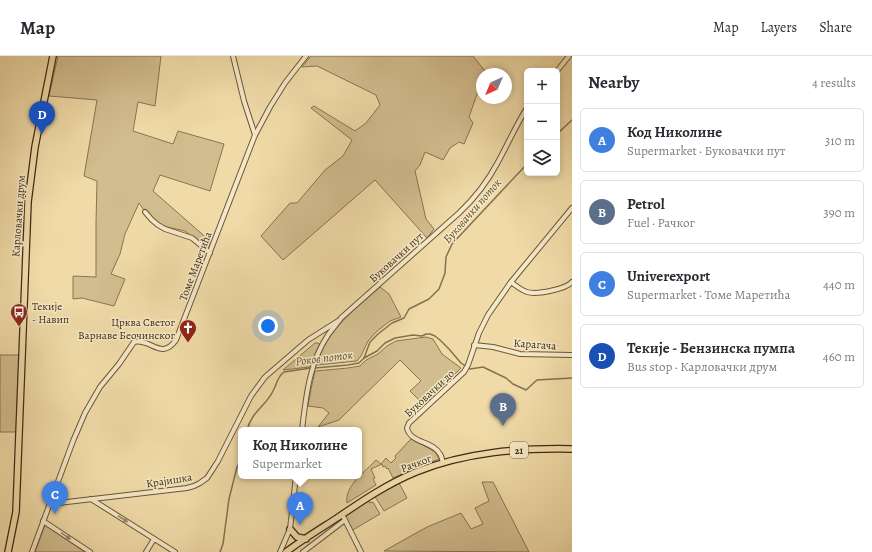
<!DOCTYPE html>
<html lang="en">
<head>
<meta charset="utf-8">
<style>
	body { margin:0; font-family:Alegreya,serif; background:#f7f7f7; color:#2b2b33 }
	.controls { position:absolute; right:12px; top:12px; display:grid; overflow:hidden; border-radius:6px; box-shadow:0 2px 6px #0003 }
	.controls button { width:36px; height:36px; display:grid; place-items:center; padding:0; border:0; border-bottom:1px solid #e1e1e2; background:#fff; color:#2b2b33; font:20px sans-serif }
	.compass { position:absolute; left:476px; top:12px; width:36px; height:36px; border-radius:50%; background:#fff; box-shadow:0 2px 6px #0003; rotate:224deg }
	.you { position:absolute; left:268px; top:270px; width:14px; height:14px; margin:-10px; border:3px solid #fff; border-radius:50%; background:#1a73e8; box-shadow:0 0 0 6px #1a73e833 }
	.badge { display:grid; place-items:center; width:26px; height:26px; border-radius:50%; background:#2563eb; color:#fff; font-size:13px; font-weight:700 }
	.pin { position:absolute; translate:-50% -33px; filter:drop-shadow(0 1px 2px #0008) }
	.pin::after { content:''; position:absolute; top:21px; width:14px; height:12px; background:inherit; clip-path:polygon(0 0,100% 0,50% 100%) }
	.popup { position:absolute; left:238px; top:371px; width:124px; height:52px; box-sizing:border-box; display:grid; place-content:center; border-radius:6px; background:#fff; filter:drop-shadow(0 1px 3px #0005); font-size:13px; white-space:nowrap; color:#7c7c81 }
	.popup b { font-size:15px; color:#2b2b33 }
	.popup::after { content:''; position:absolute; left:50%; top:100%; margin-left:-8px; border:8px solid transparent; border-top-color:#fff }
	.list { margin:0; padding:0; list-style:none }
	h2 { display:flex; justify-content:space-between; align-items:center; height:52px; margin:0; padding:0 16px; font-size:17px }
	h2 small { font-size:13px; font-weight:400; color:#7c7c81 }
	.list li { display:grid; grid-template-columns:26px 1fr auto; gap:12px; align-items:center; box-sizing:border-box; height:64px; margin:0 8px 8px; padding:0 8px; border:1px solid #e1e1e2; border-radius:6px }
	.list b { display:block; font-size:15px; white-space:nowrap }
	.list p { margin:0; font-size:13px; white-space:nowrap; color:#7c7c81 }
	.list em { font-size:13px; font-style:normal; color:#7c7c81 }
	.icon { flex:none; width:22px; height:22px; fill:none; stroke:currentColor; stroke-width:2; stroke-linecap:round; stroke-linejoin:round }
	.map { position:relative; flex:none; width:572px; height:496px; overflow:hidden }
	header { display:flex; align-items:center; gap:24px; box-sizing:border-box; height:56px; padding:0 20px; background:#fff; border-bottom:1px solid #e1e1e2 }
	header strong { font-size:19px }
	nav { display:flex; gap:22px; margin-inline-start:auto; font-size:14px }
	main { display:flex }
	aside { flex:1; background:#fff }
	.map>svg:first-child { display:block }
</style>
</head>
<body>
<header>
<strong>Map</strong>
<nav><a>Map</a><a>Layers</a><a>Share</a></nav>
</header>
<main>
<div class="map">
<svg width="572" height="496" viewBox="0 0 572 496">
	<rect width="100%" height="100%" fill="#f0dba8"/>
	<filter id="stains"><feTurbulence type="fractalNoise" baseFrequency=".005" numOctaves="4"/><feColorMatrix values="0 0 0 0 .2 0 0 0 0 .09 0 0 0 0 .02 0 0 0 .5 -.17"/></filter>
	<radialGradient id="worn" r=".72"><stop offset=".6" stop-color="#630" stop-opacity="0"/><stop offset="1" stop-color="#630" stop-opacity=".3"/></radialGradient>
	<g fill="#d2bd8f" stroke="#887452">
		<polygon points="58,0 161,0 155,50 138,46 133,75 173,88 178,75 224,88 210,135 160,119 153,135 210,185 208,194 185,175 163,170 146,157 139,147 125,178 120,198 111,218 125,223 114,250 82,242 73,243 73,220 96,221 96,166 97,125 84,120 97,44 49,40"/>
		<polygon points="311,0 473,0 485,15 484,18 482,18 482,24 469,61 473,67 464,88 459,86 450,92 443,104 425,96 420,109 415,115 426,163 434,173 427,182 375,124 283,204 261,180 290,147 297,147 325,114 343,100 352,84 311,52 314,50 355,75 366,67 380,49 376,39 317,10 302,11"/>
		<path d="M380,231L389,238L401,261L390,265L376,276L368,285L361,300L357,305L317,309C324,275 356,253 380,231Z"/>
		<polygon points="426,281 433,283 442,298 461,312 424,349 410,335 421,325 400,304 339,364 318,371 329,357 323,352 308,350 311,333 315,315 348,312 360,310 366,304 378,298 387,290 396,285"/>
		<polygon points="315,287 318,287 320,289 310,311 283,314"/>
		<polygon points="0,299 19,299 16,376 0,376"/>
		<path d="M411,383L434,395L436,397L439,403L393,422L388,412L387,413L385,410L383,411L382,408L371,413L375,422L373,423L376,429L347,447C344,430 366,415 376,404L381,408L386,402L391,407L396,402L395,400Z"/>
		<polygon points="398,425 407,442 384,455 374,439"/>
		<polygon points="482,426 493,426 529,496 384,495 427,471 461,457 471,473 483,468 475,452 489,445"/>
		<polygon points="368,443 370,447 373,446 380,458 351,475 346,463 345,456"/>
		<polygon points="45,469 85,496 35,496"/>
	</g>
	<g fill="none" stroke-linecap="round" stroke-linejoin="round">
		<g stroke="#847150" stroke-width="1.5">
			<polyline points="557,78 572,64"/>
			<polyline points="364,302 370,286 378,278 392,267 404,262 409,253 429,243 439,233 445,217 446,201 452,188 527,108"/>
			<polyline points="315,312 348,309 359,307 364,302 377,295 385,287 395,282 413,279 422,280 426,278 430,278 435,280 441,285 449,293 461,307 470,313 483,311 506,322 513,328 526,334 537,324 572,322"/>
			<path d="M247,374C252,355 266,350 273,335C277,328 277,321 284,316L311,312"/>
			<polyline points="220,496 223,488 229,443 237,411 241,404"/>
		</g>
		<g stroke="#6a573a" stroke-width="6">
			<g id="minor">
				<polyline points="233,0 244,45 255,79"/>
				<polyline points="557,15 569,0"/>
				<polyline points="145,156 152,164 158,169 165,173 192,182 210,197"/>
				<path d="M511,226C516,230 521,234 527,236C537,239 566,233 572,226"/>
				<polyline points="474,289 493,291 520,298 572,299"/>
				<path d="M302,374C306,341 309,307 328,279C332,273 337,268 341,262L459,157C475,142 488,125 498,106C508,88 516,69 527,52"/>
				<path d="M443,407C442,404 442,400 440,398C433,385 410,387 407,372L409,367L464,316L468,309L479,277L488,259L511,226L572,152"/>
				<polyline points="91,443 175,496"/>
				<polyline points="50,448 187,432 194,430 200,427 207,422 211,416 218,405 251,340 265,321 308,284 338,265"/>
				<polyline points="344,462 361,496"/>
				<polyline points="43,465 90,496"/>
				<path d="M32,496L73,385L85,357L100,331L119,308L134,286C151,282 161,305 176,284L255,79L270,51L285,27L306,0"/>
				<polyline points="146,496 154,483"/>
				<polyline points="280,496 290,473 296,420"/>
				<polyline points="303,496 345,464"/>
			</g>
		</g>
		<g stroke="#3d2b16" stroke-width="8">
			<g id="major">
				<polyline points="290,473 297,481 306,483"/>
				<polyline points="8,496 16,456 28,146 35,91 53,0"/>
				<path d="M286,496C302,484 320,473 337,462C362,445 387,428 416,416C466,396 519,392 572,393"/>
			</g>
		</g>
		<use href="#minor" stroke="#f5e8c6" stroke-width="4"/>
		<use href="#major" stroke="#f0dba8" stroke-width="5.5"/>
	</g>
	<defs><path id="oneway-solid" d="M-6-.8H1V-3.2L6.5 0L1 3.2V.8H-6Z"/></defs>
	<g fill="#998a6e">
		<use href="#oneway-solid" transform="translate(123 463) rotate(33)"/>
		<use href="#oneway-solid" transform="translate(66 480) rotate(34)"/>
	</g>
	<defs>
		<g id="bus-pin" transform="scale(0.9)"><path d="M0 17L-7.5 6A9.5 9.5 0 1 1 7.5 6Z" fill="#8f2418" stroke="#f5e8c6"/><path d="M-5-6H5V4H4V6H2V4H-2V6H-4V4H-5ZM-3.5-4V0h7V-4ZM-3.5 1.2v1.5H-2V1.2ZM2 1.2v1.5H3.5V1.2Z" fill="#fff"/></g>
		<g id="church-pin" transform="scale(0.9)"><path d="M0 17L-7.5 6A9.5 9.5 0 1 1 7.5 6Z" fill="#8f2418" stroke="#f5e8c6"/><path d="M-1.2-6h2.4v3.5h3.3v2.4h-3.3V6h-2.4V-.1h-3.3v-2.4h3.3Z" fill="#fff"/></g>
	</defs>
	<g fill-rule="evenodd">
		<use href="#bus-pin" x="19" y="256"/>
		<use href="#church-pin" x="188" y="272"/>
	</g>
	<g text-anchor="middle" stroke-width="3" stroke-linejoin="round" paint-order="stroke">
		<rect fill="#f5e8c6" stroke="#74644b" stroke-width="1" x="510" y="386" width="18" height="16" rx="3"/>
		<g font-size="10" font-weight="bold" fill="#3d2b16">
			<text x="519" y="398">21</text>
		</g>
		<g font-size="11" fill="#3d2b16" stroke="#f5e8c6">
			<text transform="translate(18 160) rotate(-86)" y="4">Карловачки друм</text>
			<text transform="translate(396 201) rotate(-42)" y="4">Буковачки пут</text>
			<text transform="translate(195 210) rotate(-69)" y="4">Томе Маретића</text>
			<text transform="translate(535 288) rotate(4)" y="4">Карагача</text>
			<text transform="translate(429 337) rotate(-43)" y="4">Буковачки до</text>
			<text transform="translate(416 407) rotate(-21)" y="4">Рачког</text>
			<text transform="translate(169 424) rotate(-9)" y="4">Крајишка</text>
		</g>
		<g font-size="11" fill="#3d2b16" stroke="#f5e8c6" text-anchor="start">
			<text x="32" y="254">Текије<tspan x="32" dy="13">- Навип</tspan></text>
			<text x="175" y="270" text-anchor="end">Црква Светог<tspan x="175" dy="13">Варнаве Беочинског</tspan></text>
		</g>
		<g font-size="12" font-style="italic" fill="#604e33" stroke="#f5e8c6">
			<text transform="translate(472 155) rotate(-49)" y="4">Буковачки поток</text>
			<text transform="translate(324 302) rotate(-7)" y="4">Роков поток</text>
		</g>
	</g>
	<rect width="100%" height="100%" filter="url(#stains)"/>
	<rect width="100%" height="100%" fill="url(#worn)"/>
</svg>
<div class="controls">
<button>+</button>
<button>−</button>
<button><svg class="icon" aria-label="layers" viewBox="0 0 24 24"><path d="M12 4l9 5-9 5-9-5zM3 14l9 5 9-5"/></svg></button>
</div>
<svg class="compass" viewBox="-18 -18 36 36"><path d="M0-13l5 13h-10z" fill="#e53935"/><path d="M0 13l5-13h-10z" fill="#7c7c81"/></svg>
<div class="you"></div>
<div class="pin badge" style="left:300px;top:469px;background:#3f7fe0">A</div>
<div class="popup"><b>Код Николине</b>Supermarket</div>
<div class="pin badge" style="left:503px;top:370px;background:#5c6f8a">B</div>
<div class="pin badge" style="left:55px;top:458px;background:#3f7fe0">C</div>
<div class="pin badge" style="left:42px;top:78px;background:#1a4fb4">D</div>
</div>
<aside>
<h2>Nearby<small>4 results</small></h2>
<ul class="list">
<li><span class="badge" style="background:#3f7fe0">A</span><div><b>Код Николине</b><p>Supermarket · Буковачки пут</p></div><em>310 m</em></li>
<li><span class="badge" style="background:#5c6f8a">B</span><div><b>Petrol</b><p>Fuel · Рачког</p></div><em>390 m</em></li>
<li><span class="badge" style="background:#3f7fe0">C</span><div><b>Univerexport</b><p>Supermarket · Томе Маретића</p></div><em>440 m</em></li>
<li><span class="badge" style="background:#1a4fb4">D</span><div><b>Текије - Бензинска пумпа</b><p>Bus stop · Карловачки друм</p></div><em>460 m</em></li>
</ul>
</aside>
</main>
</body>
</html>
